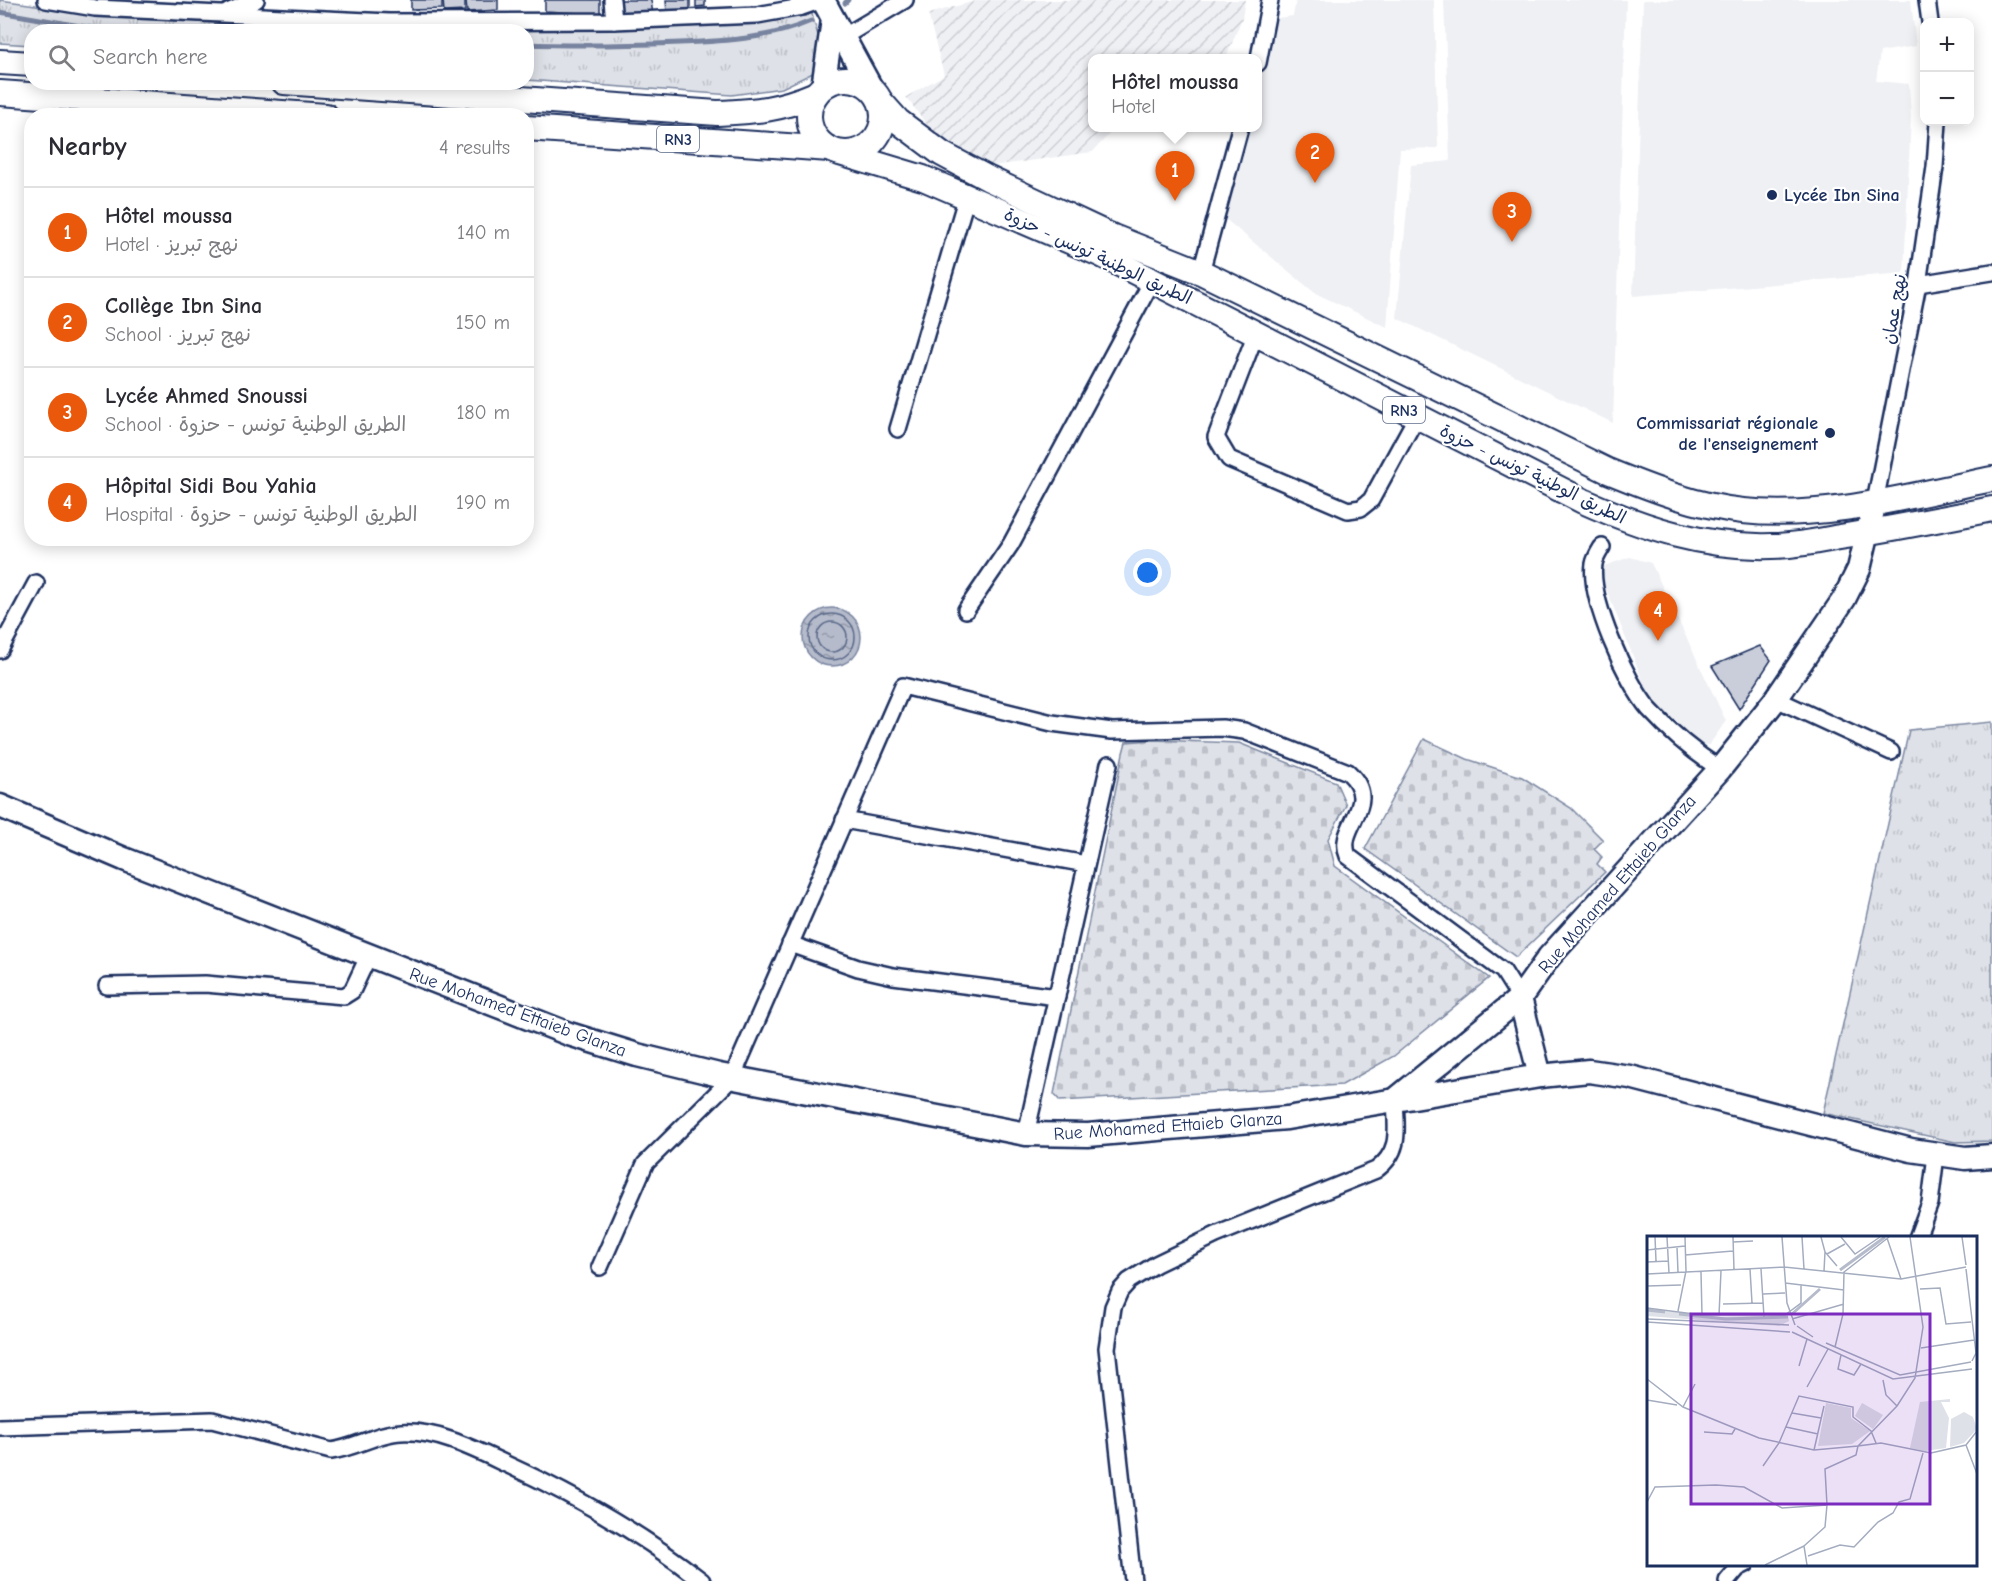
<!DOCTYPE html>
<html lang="en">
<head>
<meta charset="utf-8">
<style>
	body { margin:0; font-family:"Comic Neue","Playpen Sans Arabic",sans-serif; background:#f2f2f3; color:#2b2b33 }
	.controls { position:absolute; right:18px; top:18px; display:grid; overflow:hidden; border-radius:12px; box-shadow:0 3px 15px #0003 }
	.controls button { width:54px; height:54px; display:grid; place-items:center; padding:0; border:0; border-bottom:2px solid #e1e1e2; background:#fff; color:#2b2b33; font:30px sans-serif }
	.you { position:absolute; left:1148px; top:573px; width:21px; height:21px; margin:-15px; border:4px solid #fff; border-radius:50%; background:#1a73e8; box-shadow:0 0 0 9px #1a73e833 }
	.badge { display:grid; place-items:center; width:39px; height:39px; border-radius:50%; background:#ea580c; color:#fff; font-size:20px; font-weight:700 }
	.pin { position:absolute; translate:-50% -50px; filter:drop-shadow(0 2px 3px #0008) }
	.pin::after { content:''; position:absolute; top:32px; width:21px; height:18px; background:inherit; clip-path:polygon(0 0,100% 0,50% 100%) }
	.popup { position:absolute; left:1088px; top:54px; width:174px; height:78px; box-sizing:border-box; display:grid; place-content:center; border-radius:12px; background:#fff; filter:drop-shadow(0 2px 4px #0005); font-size:20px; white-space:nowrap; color:#7c7c81 }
	.popup b { font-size:22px; color:#2b2b33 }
	.popup::after { content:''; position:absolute; left:50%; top:100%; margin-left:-12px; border:12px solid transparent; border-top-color:#fff }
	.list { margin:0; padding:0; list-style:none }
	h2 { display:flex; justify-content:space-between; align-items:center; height:78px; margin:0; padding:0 24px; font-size:26px }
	h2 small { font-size:20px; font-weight:400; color:#7c7c81 }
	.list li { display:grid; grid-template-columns:39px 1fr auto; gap:18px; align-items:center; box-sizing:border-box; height:90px; padding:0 24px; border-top:2px solid #e1e1e2 }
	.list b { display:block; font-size:22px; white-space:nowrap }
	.list p { margin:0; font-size:20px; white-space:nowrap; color:#7c7c81 }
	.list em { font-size:20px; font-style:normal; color:#7c7c81 }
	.icon { flex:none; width:33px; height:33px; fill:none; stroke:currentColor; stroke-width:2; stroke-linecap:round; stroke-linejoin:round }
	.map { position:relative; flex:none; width:1992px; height:1581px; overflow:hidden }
	.search { position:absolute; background:#fff; box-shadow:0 3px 15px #0003; left:24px; top:24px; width:510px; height:66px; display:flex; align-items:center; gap:15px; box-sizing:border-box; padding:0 21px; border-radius:24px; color:#7c7c81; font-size:22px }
	.panel { position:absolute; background:#fff; box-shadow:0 3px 15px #0003; left:24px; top:108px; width:510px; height:438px; border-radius:24px }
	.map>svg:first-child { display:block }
</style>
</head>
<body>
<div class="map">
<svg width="1992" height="1581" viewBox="0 0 1992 1581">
	<defs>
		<pattern id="industrial-furrows" width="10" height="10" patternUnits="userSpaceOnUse" patternTransform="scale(1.5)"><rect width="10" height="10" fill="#eff0f4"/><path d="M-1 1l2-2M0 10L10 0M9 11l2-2" fill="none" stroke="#ccced4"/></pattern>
		<pattern id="grass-tufts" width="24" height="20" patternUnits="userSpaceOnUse" patternTransform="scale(1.5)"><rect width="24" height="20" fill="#dee1e7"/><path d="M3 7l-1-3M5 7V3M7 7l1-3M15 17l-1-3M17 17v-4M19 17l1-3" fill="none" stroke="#bec1c9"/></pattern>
		<pattern id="cemetery-stones" width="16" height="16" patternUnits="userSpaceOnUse" patternTransform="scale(1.5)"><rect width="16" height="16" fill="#dee1e7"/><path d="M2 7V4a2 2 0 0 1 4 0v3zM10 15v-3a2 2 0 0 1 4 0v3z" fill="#bec1c9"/></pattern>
		<pattern id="water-ripples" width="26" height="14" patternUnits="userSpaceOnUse" patternTransform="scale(1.5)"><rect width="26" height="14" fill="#b5bbca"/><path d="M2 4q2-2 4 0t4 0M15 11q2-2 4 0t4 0" fill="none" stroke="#9298a7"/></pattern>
	</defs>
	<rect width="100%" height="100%" fill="#fff"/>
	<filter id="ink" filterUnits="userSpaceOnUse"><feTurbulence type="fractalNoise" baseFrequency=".0167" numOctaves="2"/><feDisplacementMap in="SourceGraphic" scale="12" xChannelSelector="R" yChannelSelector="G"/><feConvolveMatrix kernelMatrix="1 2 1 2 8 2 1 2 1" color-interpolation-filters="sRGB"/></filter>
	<g filter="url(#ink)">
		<g fill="#eff0f4">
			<polygon points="1296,0 1434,0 1438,148 1400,149 1387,327 1315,293 1224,218 1248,128 1258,128 1258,91 1277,18 1293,16"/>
			<polygon points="1444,0 1626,0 1613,423 1397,318 1411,165 1450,161"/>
			<polygon points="1643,0 1911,0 1916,46 1880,52 1876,81 1909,84 1911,116 1904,273 1633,296"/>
			<polygon points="1630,557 1651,563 1726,721 1709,745 1694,744 1653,706 1601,576 1604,566"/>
		</g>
		<polygon fill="url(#industrial-furrows)" points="979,0 1245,0 1242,18 1226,58 1092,58 1092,128 1115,128 1092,152 985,167 937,138 906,97 944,75 928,14"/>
		<g fill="url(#grass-tufts)" stroke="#7c88a2" stroke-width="1.5">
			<polygon points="0,0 92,13 250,26 432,28 810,7 821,46 815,72 782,88 732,95 527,80 526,32 32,32 31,45 0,43"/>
			<polygon points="1992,722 1992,1141 1955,1142 1823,1113 1909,730"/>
		</g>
		<g fill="url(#cemetery-stones)" stroke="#7c88a2" stroke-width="1.5">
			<polygon points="1424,739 1467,759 1522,777 1571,808 1603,840 1594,849 1602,857 1597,864 1605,872 1516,957 1365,849"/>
			<polygon points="1153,740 1239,743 1336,782 1346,805 1328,839 1335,866 1489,978 1394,1056 1342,1085 1060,1101 1054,1094 1123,753 1126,742"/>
		</g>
		<circle fill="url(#water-ripples)" stroke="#77839f" stroke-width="1.5" cx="832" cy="637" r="29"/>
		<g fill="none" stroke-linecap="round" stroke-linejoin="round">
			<g stroke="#596789" stroke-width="1.5">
				<circle cx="832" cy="637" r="23"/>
				<circle cx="832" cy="637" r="15"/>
			</g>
			<g stroke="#77839f" stroke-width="5">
				<polyline points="845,3 848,0"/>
				<polyline points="0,12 97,29 150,32"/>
				<path d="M526,44C578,46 628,45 680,43C725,41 769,39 811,21"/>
			</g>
		</g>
		<g fill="#caceda" stroke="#1b2f5e" stroke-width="1.5">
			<polygon points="411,0 442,0 442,9 411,10"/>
			<polygon points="443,0 465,0 465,11 444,12"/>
			<polygon points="466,0 498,0 498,10 467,12"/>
			<polygon points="545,0 600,0 600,14 545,11"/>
			<polygon points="619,0 651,0 653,15 620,17"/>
			<polygon points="666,0 690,0 690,11 667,13"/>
			<polygon points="696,0 705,0 705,6 696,7"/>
			<polygon points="1760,646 1771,660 1739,709 1712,666"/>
		</g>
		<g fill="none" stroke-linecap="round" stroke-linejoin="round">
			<g stroke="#1b2f5e" stroke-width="20">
				<g id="street">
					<polyline points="46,0 95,8 389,22 614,21 757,15 802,7 822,0"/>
					<polyline points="612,0 614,21"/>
					<polyline points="1927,0 1930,22"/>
					<polyline points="228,12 256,0"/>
					<polyline points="843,37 905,0"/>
					<polyline points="1258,63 1270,0"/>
					<polyline points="1201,272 1240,128"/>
					<polyline points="1918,284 1992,272"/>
					<polyline points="1256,333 1216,437 1229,459 1348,510 1361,508 1371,500 1417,416"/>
					<polyline points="898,429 967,196"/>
					<polyline points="1875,502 1918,284 1935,167 1938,122"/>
					<path d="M1602,547C1599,552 1595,558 1594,564C1589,599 1626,682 1649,709C1669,731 1695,753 1720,769"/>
					<polyline points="966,610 1011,544 1152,281"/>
					<polyline points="0,650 36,583"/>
					<polyline points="1776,699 1891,752"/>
					<polyline points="844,820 1086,864"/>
					<polyline points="790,944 858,968 893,976 1057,997"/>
					<polyline points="107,986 205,984 344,996 352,991 368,957"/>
					<polyline points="1026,1134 1109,764"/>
					<polyline points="1917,1238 1930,1203 1936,1155"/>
					<path d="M600,1267L645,1164L732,1078L903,686L1052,723L1112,731L1222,728L1244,731L1348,772C1383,805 1335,826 1348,856L1503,971L1520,998"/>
					<path d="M0,1427L212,1420L331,1451C355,1448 377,1433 401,1432C437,1430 474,1449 506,1464C576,1496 641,1533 702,1581"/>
					<path d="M1133,1581L1107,1348L1113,1307L1120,1291L1129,1281L1156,1264L1216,1235L1376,1170C1402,1151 1396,1129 1395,1100"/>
					<polyline points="1727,1581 1738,1568 1746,1564"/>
				</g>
			</g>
			<g stroke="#1b2f5e" stroke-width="27">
				<g id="secondary">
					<polyline points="823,0 871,88"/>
					<polyline points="823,87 833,20"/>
					<polyline points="0,806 124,859 569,1034 637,1055 719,1075 1026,1134 1088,1135 1287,1118 1395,1100 1520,998 1549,957 1720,769 1776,699 1844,599 1859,569 1875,502"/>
					<polyline points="1520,998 1540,1076"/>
					<polyline points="1396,1100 1540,1076 1589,1071 1630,1077 1911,1150 1965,1158 1992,1156"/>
				</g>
			</g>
			<g stroke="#1b2f5e" stroke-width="28">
				<g id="primary">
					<polyline points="0,62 32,64"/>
					<circle cx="846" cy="116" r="37"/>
					<path d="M284,82L717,113C757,111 778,110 816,94"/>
					<polyline points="0,93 326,116"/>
					<path d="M881,102L898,121L942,154L989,179L1113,237L1201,272L1608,471C1652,489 1696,506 1743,511C1825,520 1912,495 1992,479"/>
					<polyline points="526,128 830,149"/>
					<path d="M840,153L923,178L1102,255L1583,501C1644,528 1704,548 1772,546C1794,546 1818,541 1840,537C1891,529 1941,519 1992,509"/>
				</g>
			</g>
			<use href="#street" stroke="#fff" stroke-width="15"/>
			<use href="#secondary" stroke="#fff" stroke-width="22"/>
			<use href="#primary" stroke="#fff" stroke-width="24"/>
		</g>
	</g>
	<g fill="#1b2f5e" stroke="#fff" stroke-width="2">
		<circle cx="1772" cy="195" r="6"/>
		<circle cx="1830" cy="433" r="6"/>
	</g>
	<g text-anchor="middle" stroke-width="4.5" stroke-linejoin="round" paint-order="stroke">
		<g fill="#fff" stroke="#5f6d8e" stroke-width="1.5">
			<rect x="657" y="126" width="42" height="26" rx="4.5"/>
			<rect x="1383" y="397" width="42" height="26" rx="4.5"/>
		</g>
		<g font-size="16" font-weight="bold" fill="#1b2f5e">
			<text x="678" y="145">RN3</text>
			<text x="1404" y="416">RN3</text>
		</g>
		<g font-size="18" font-weight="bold" fill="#1b2f5e" stroke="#fff" text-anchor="start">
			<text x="1784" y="201">Lycée Ibn Sina</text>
			<text x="1818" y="429" text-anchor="end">Commissariat régionale<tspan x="1818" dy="21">de l'enseignement</tspan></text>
		</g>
		<g font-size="18" fill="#1b2f5e" stroke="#fff">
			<text transform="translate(1098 256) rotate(25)" y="6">الطريق الوطنية تونس - حزوة</text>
			<text transform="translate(1894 309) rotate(-80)" y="6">نهج عمان</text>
			<text transform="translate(1533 474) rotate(26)" y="6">الطريق الوطنية تونس - حزوة</text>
			<text transform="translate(1617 884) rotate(-49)" y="6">Rue Mohamed Ettaieb Glanza</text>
			<text transform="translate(518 1012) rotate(20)" y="6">Rue Mohamed Ettaieb Glanza</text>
			<text transform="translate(1168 1126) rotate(-4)" y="6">Rue Mohamed Ettaieb Glanza</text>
		</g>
	</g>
	<g transform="translate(1647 1236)">
		<rect width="330" height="330" fill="#fff"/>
		<path d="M0,73L74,81L141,79L142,85L132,90L0,80ZM303,163V166H294L302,182L299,212L278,215L263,212L273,166Z" fill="#dee1e7"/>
		<path d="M179,167L204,172V182L223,195L205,208L171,210ZM215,167L236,179L226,193L208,180Z" fill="#dee1e7"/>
		<path d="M317,176L326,181L330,193L317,207L303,211L304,183Z" fill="#dee1e7"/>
		<path fill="none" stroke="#b5bbca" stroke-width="3" d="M193,34L238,1M0,74L18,76M32,78L79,83L141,81M145,78L173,53"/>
		<path fill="none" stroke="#a4acbf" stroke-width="1.5" d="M8,1L9,25M20,1L22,37M86,1L87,34M135,1L140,67L148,89M155,1L157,33M174,1L178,16L190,30M194,1L208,18L233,1M315,1L319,29M240,2L254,43M86,6L106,5M30,11L31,36M0,14L38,10M180,18L198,8M38,19L86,15M0,26L22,25M103,33L105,67M114,33L117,81M319,33L329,117L325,125M177,35L178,16M54,36L55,79M0,38L137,31L254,43L319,31M138,47L197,54M0,50L34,49M273,53L293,52L299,88L324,86M116,58L138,57M76,68L116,67M0,72L55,79H138L154,67V49M31,75L39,35L38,1M72,79L74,35M0,83L142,89M145,83L197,68M0,86L143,96M150,90L166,101M145,96L246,143L325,133M179,107L253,139L324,126M188,111L196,78L197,36L242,1M274,112L327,104M194,119L191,133L207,139L214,128M152,130L160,103M0,143L36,171L112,202L167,214L211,210L250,170L268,142L276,91L263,1M236,144L239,159L250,170M160,151L181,113M0,164L30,169M36,171L48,148M145,177L174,182M139,191L171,198M57,196L85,198L88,193M319,209L330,238M167,214L177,170M116,230L132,207L152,160L206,171V181L224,195L229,207M0,266L8,251L69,249L97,251L135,272L180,269L178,233L209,219L211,210L234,207L284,217L319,209L330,195M161,320L193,309L207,311L231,286L246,277L252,266L263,263L276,217M118,329L157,310M160,329L157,310L178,291L180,269"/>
		<path fill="#7b2cbf" fill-opacity="0.15" stroke="#7b2cbf" stroke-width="3" d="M44,78H283V268H44Z"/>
		<rect width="330" height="330" fill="none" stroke="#1b2f5e" stroke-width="3"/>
	</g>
</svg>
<div class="controls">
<button>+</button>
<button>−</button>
</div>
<div class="you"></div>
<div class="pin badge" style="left:1175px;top:201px">1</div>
<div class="popup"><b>Hôtel moussa</b>Hotel</div>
<div class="pin badge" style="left:1315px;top:183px">2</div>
<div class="pin badge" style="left:1512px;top:242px">3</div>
<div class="pin badge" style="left:1658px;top:641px">4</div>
<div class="search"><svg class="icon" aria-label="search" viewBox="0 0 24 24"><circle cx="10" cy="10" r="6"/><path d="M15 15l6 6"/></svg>Search here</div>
<section class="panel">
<h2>Nearby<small>4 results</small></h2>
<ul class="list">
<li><span class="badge">1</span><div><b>Hôtel moussa</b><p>Hotel · نهج تبريز</p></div><em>140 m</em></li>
<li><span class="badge">2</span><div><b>Collège Ibn Sina</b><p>School · نهج تبريز</p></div><em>150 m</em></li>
<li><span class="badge">3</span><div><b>Lycée Ahmed Snoussi</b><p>School · الطريق الوطنية تونس - حزوة</p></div><em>180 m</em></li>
<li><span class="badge">4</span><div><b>Hôpital Sidi Bou Yahia</b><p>Hospital · الطريق الوطنية تونس - حزوة</p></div><em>190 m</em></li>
</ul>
</section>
</div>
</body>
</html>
